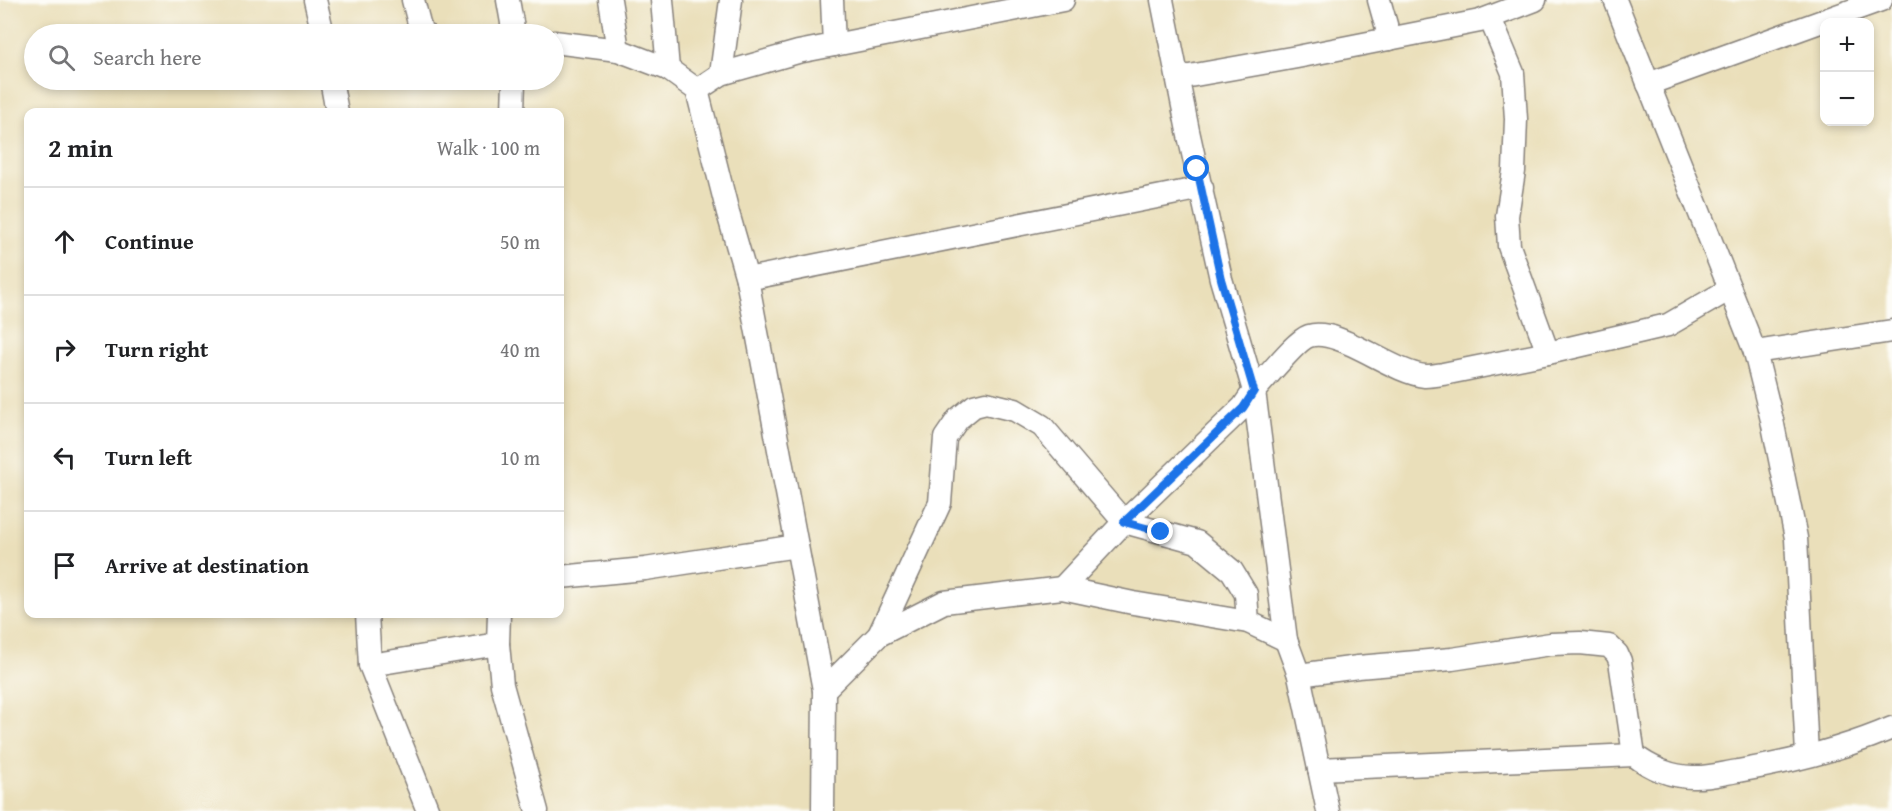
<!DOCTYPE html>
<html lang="en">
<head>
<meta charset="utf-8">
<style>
	body { margin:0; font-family:"Gentium Book Plus",serif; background:#f6f6f6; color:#202124 }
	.controls { position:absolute; right:18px; top:18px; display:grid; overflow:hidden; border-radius:12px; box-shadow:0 3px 9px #0003 }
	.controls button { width:54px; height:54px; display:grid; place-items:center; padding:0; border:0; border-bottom:2px solid #e0e0e0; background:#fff; color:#202124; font:30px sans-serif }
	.stop { position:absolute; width:18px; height:18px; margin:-14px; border:4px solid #1a73e8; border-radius:50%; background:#fff }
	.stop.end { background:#1a73e8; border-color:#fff; box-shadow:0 2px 6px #0008 }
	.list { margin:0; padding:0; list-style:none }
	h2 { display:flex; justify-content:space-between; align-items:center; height:78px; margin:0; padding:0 24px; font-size:26px }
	h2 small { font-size:20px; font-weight:400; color:#757577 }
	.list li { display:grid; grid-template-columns:39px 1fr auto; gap:18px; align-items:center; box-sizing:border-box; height:108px; padding:0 24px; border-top:2px solid #e0e0e0 }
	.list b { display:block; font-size:22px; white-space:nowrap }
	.list em { font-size:20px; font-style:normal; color:#757577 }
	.icon { flex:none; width:33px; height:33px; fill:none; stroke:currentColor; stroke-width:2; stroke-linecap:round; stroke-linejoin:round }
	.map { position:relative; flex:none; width:1892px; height:811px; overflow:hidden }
	.search { position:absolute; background:#fff; box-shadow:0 3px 9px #0003; left:24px; top:24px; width:540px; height:66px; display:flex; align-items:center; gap:15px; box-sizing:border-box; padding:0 21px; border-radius:33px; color:#757577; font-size:22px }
	.panel { position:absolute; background:#fff; box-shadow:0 3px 9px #0003; left:24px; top:108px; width:540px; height:510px; border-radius:12px }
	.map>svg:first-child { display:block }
</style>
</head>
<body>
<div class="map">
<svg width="1892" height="811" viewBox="0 0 1892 811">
	<rect width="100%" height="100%" fill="#fdfcf7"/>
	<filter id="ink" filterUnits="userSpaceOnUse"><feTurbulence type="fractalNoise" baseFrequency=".0167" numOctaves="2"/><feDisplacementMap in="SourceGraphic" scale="12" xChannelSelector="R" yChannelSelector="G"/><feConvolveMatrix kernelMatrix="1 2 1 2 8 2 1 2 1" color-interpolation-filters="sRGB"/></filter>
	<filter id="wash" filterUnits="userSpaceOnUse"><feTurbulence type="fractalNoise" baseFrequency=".008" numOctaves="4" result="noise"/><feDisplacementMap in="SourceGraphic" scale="24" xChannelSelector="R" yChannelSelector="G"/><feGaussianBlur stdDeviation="1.35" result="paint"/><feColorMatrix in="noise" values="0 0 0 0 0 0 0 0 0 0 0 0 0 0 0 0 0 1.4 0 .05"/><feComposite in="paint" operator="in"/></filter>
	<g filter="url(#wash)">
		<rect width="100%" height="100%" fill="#eadfba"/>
	</g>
	<g filter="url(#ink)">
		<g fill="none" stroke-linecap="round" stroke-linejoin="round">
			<g stroke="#86807a" stroke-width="25">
				<g id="street">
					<polyline points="315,0 323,34"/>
					<polyline points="413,0 421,31 425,34"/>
					<polyline points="508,0 514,34"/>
					<polyline points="610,0 618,50"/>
					<polyline points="662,0 668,69 697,90 728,213 747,279 824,690 823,811"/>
					<polyline points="1162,0 1188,131 1221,279 1254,391"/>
					<polyline points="1379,0 1390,39"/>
					<polyline points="1615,0 1755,352 1772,420 1796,538 1807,755"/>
					<polyline points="1490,18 1513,73 1516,119 1514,171 1507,216 1509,246 1548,353"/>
					<polyline points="554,42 618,50 668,69"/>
					<polyline points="834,45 1063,0"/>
					<polyline points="721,74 731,0"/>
					<polyline points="1178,78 1297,57 1480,21 1535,0"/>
					<polyline points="331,80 337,112"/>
					<polyline points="1648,84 1881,0"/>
					<polyline points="697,90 721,74 798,52 834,45 832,0"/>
					<polyline points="513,112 514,80"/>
					<polyline points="747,279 1202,188"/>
					<polyline points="1755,352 1892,331"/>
					<path d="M1254,391C1265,380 1296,340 1309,336C1339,327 1390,372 1425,376C1431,376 1437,375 1443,374L1548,353L1668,325L1730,289"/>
					<polyline points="560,577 645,569 797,546"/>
					<polyline points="1062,588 1124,522 1243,407 1254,391 1286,640 1299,675 1328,811"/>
					<polyline points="367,614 370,665 428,811"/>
					<polyline points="499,614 498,644 502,685 537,811"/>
					<polyline points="879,635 940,503 945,438 958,419 974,406 986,403 1015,410 1042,426 1124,522 1197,542 1232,571 1246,594 1248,622"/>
					<polyline points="370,665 498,644"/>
					<path d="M1299,675L1358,667L1452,659L1551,644L1580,643L1609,646L1617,654L1620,661L1634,755C1650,768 1672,777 1693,777C1707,778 1724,773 1738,771C1791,762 1843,749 1892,728"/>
					<polyline points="824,690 879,635 944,602 1062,588 1133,603 1248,622 1286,640"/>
					<polyline points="1319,769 1634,755"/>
				</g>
			</g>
			<use href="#street" stroke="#fff" stroke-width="22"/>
		</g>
	</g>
	<g fill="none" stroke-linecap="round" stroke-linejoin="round" filter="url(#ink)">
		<polyline stroke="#1a73e8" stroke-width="8" points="1161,532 1124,522 1243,408 1254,391 1221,279 1197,169"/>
	</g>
</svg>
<div class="controls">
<button>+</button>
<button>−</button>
</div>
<div class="stop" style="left:1197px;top:169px"></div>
<div class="stop end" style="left:1161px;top:532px"></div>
<div class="search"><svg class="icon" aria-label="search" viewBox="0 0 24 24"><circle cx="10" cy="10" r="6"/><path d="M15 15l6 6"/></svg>Search here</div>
<section class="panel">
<h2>2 min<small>Walk · 100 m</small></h2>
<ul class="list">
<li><svg class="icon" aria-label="ahead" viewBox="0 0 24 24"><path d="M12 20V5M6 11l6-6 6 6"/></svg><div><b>Continue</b></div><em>50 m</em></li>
<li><svg class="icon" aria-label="right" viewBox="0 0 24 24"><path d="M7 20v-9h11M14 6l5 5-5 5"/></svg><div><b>Turn right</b></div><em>40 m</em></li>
<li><svg class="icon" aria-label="left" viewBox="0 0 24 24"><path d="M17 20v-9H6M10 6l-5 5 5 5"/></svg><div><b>Turn left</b></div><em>10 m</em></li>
<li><svg class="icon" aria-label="arrive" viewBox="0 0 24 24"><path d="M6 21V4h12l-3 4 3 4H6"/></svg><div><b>Arrive at destination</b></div></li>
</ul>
</section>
</div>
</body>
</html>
